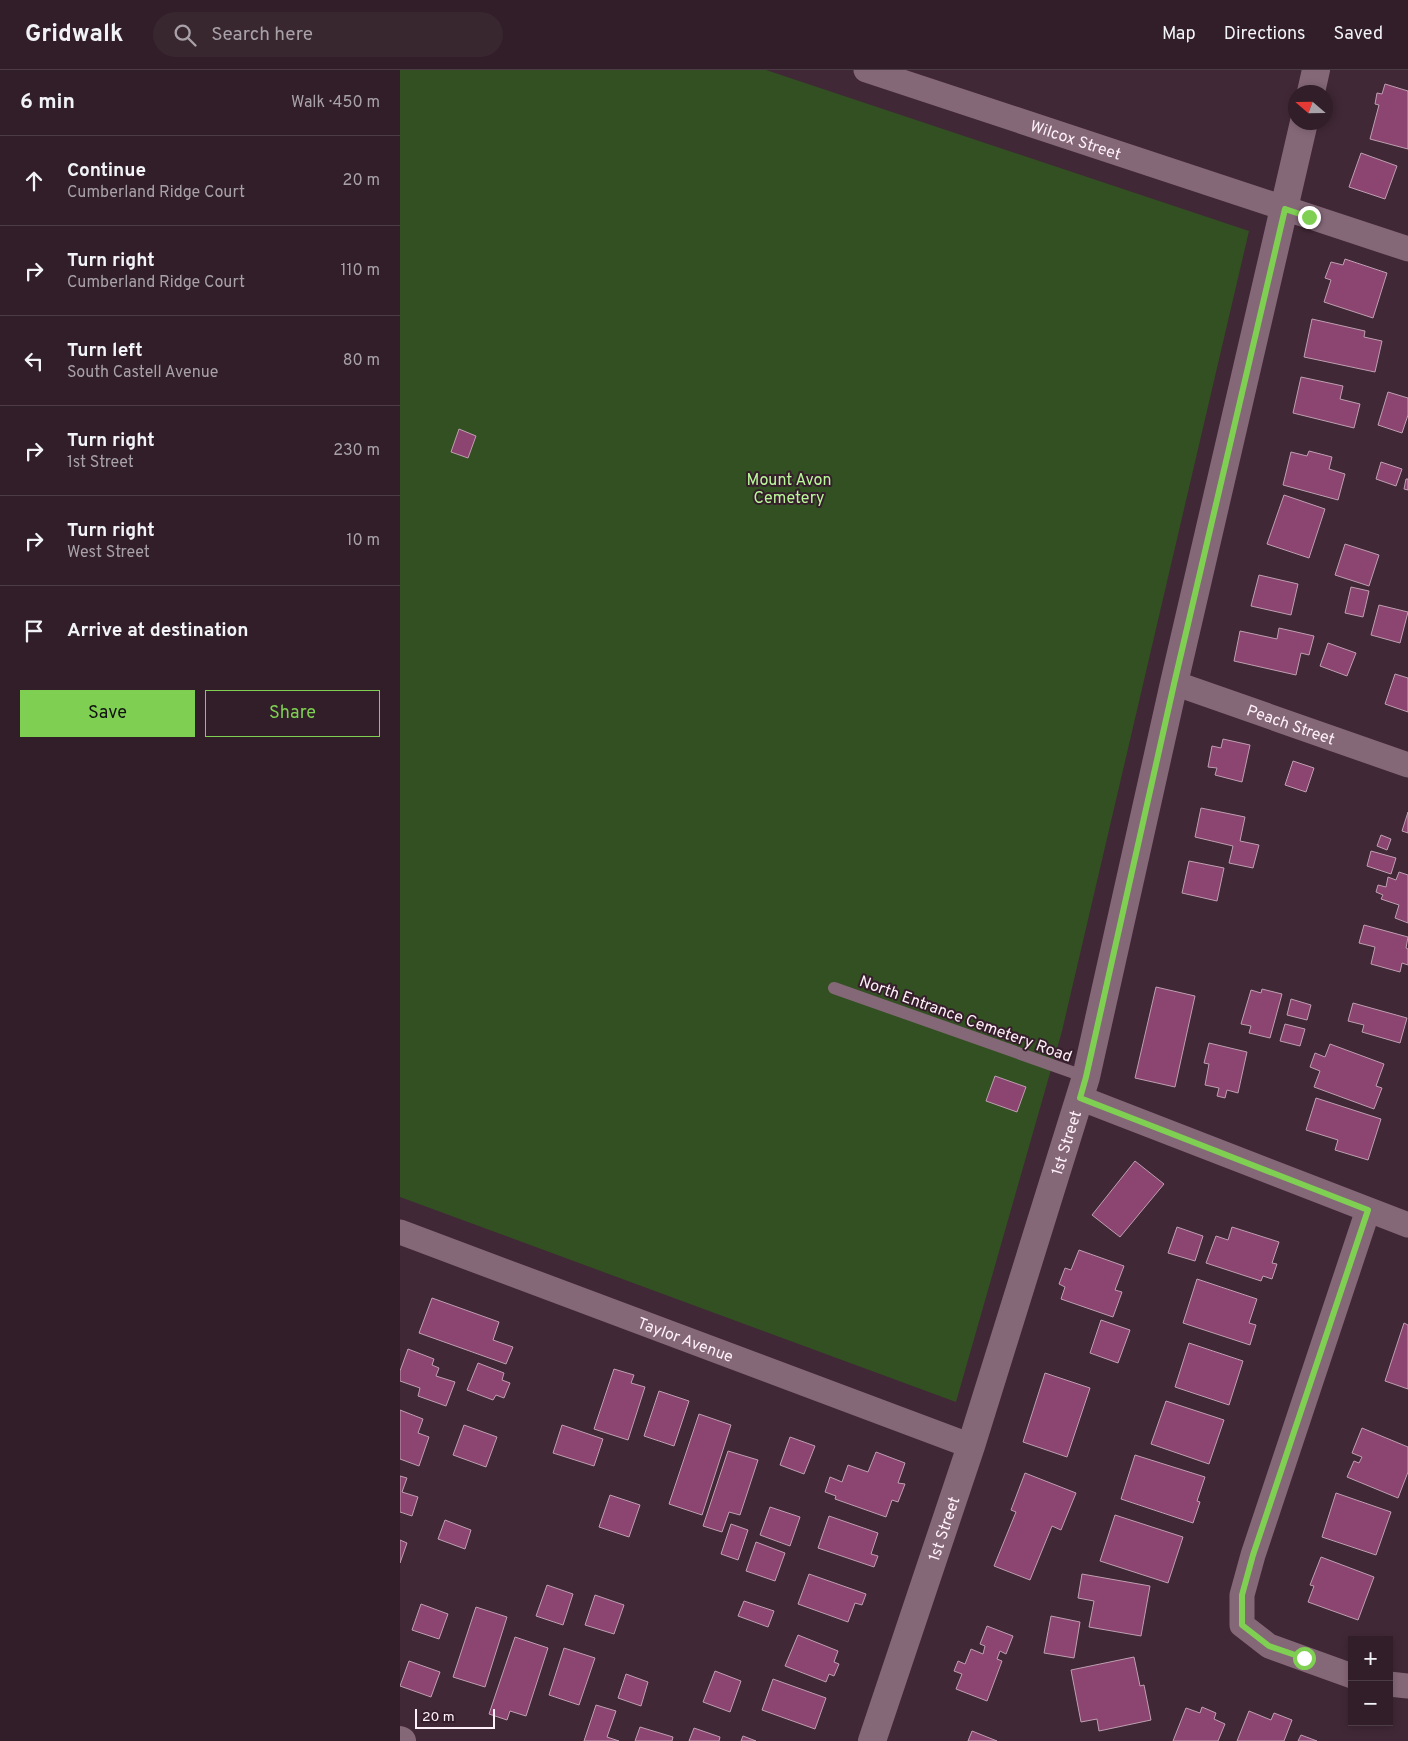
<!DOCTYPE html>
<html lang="en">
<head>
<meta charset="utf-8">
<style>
	body { margin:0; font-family:Overpass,sans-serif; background:#392730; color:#f1f3f6 }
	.controls { position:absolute; right:15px; bottom:15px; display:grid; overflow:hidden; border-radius:0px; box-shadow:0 2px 8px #0003 }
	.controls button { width:45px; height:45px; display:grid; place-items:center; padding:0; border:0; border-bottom:1px solid #4c3c45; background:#311e28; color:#f1f3f6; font:25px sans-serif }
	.compass { position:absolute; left:888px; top:15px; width:45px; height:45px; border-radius:50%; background:#311e28; box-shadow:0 2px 8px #0003; rotate:290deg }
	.scale { position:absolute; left:15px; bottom:12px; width:80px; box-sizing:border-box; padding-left:5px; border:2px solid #fef0f8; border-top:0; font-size:14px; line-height:18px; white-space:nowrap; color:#fef0f8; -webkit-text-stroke:4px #361e2c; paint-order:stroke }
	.stop { position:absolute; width:15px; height:15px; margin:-11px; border:4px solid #7fd052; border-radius:50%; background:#fff }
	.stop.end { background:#7fd052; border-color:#fff; box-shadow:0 1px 5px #0008 }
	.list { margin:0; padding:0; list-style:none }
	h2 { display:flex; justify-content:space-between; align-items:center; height:65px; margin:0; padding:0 20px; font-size:21px }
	h2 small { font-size:16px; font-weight:400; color:#a8a2a8 }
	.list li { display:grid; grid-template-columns:32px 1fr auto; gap:15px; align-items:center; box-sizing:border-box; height:90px; padding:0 20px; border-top:1px solid #4c3c45 }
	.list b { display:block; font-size:19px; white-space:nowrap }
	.list p { margin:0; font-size:16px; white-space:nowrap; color:#a8a2a8 }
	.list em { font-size:16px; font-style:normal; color:#a8a2a8 }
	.actions { display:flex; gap:10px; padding:15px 20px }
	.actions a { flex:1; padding:11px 0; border:1px solid #7fd052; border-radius:0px; text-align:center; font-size:18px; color:#7fd052 }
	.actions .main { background:#7fd052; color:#111 }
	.icon { flex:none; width:28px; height:28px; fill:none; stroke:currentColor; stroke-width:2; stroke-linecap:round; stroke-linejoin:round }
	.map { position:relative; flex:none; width:1008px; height:1671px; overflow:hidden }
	header { display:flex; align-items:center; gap:30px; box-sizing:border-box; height:70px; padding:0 25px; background:#311e28; border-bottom:1px solid #4c3c45 }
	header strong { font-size:24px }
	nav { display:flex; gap:28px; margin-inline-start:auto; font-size:18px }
	.search { width:350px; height:45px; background:#392730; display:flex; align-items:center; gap:12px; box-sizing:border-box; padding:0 18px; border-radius:28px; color:#a8a2a8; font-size:19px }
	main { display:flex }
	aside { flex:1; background:#311e28 }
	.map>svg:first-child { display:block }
</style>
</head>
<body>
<header>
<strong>Gridwalk</strong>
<div class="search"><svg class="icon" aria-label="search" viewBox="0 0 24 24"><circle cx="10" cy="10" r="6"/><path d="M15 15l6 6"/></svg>Search here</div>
<nav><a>Map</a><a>Directions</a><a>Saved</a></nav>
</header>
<main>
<aside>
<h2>6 min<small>Walk · 450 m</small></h2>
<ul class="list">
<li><svg class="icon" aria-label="ahead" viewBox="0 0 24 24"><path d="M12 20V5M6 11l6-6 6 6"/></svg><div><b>Continue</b><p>Cumberland Ridge Court</p></div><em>20 m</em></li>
<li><svg class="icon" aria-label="right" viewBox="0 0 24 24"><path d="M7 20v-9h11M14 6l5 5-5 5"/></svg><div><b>Turn right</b><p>Cumberland Ridge Court</p></div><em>110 m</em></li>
<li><svg class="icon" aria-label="left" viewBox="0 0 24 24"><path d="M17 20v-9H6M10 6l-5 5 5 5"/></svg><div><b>Turn left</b><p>South Castell Avenue</p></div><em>80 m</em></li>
<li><svg class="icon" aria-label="right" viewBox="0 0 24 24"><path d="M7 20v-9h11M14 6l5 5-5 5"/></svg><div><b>Turn right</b><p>1st Street</p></div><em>230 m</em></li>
<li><svg class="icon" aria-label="right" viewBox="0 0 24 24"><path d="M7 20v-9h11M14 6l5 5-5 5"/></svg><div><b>Turn right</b><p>West Street</p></div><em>10 m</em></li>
<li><svg class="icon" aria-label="arrive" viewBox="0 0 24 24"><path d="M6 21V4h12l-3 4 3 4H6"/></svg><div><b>Arrive at destination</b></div></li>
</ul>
<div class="actions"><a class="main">Save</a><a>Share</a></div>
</aside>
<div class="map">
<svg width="1008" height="1671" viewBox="0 0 1008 1671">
	<rect width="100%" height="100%" fill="#412836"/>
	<polygon fill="#325022" points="0,0 366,0 849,161 662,961 556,1332 0,1127"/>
	<g fill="#8b4570" stroke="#bf9fb1">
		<polygon points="985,14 1008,21 1008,79 970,69 979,35 975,34 977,23 982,24"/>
		<polygon points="961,83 997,96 985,129 949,117"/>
		<polygon points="945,189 987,203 973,248 924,232 931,210 925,208 931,192 943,195"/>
		<polygon points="912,249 965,261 964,267 982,271 975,302 904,287"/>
		<polygon points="901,307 943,316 940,329 960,334 954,358 893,343"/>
		<polygon points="988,322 1008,328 1008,345 1002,363 978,355"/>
		<polygon points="59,359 76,366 68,388 51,382"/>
		<polygon points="909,381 932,387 929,399 945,404 938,430 883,415 891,382 907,386"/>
		<polygon points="981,392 1002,399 996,416 976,409"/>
		<polygon points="1006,409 1008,409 1008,420 1004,419"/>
		<polygon points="884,425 925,439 909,488 867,474"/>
		<polygon points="945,474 979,485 969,516 935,505"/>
		<polygon points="859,505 898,514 891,545 851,536"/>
		<polygon points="951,517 969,521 963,547 945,543"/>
		<polygon points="979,535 1008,542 1000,573 971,565"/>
		<polygon points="879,558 914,566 909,585 901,583 896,605 834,591 840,561 877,569"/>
		<polygon points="928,573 956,583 947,606 920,596"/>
		<polygon points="995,604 1008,608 1008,642 985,634"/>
		<polygon points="823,669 850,675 842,712 815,705 817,698 808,697 812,676 821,678"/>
		<polygon points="893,691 914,698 906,722 885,715"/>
		<polygon points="801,738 845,747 840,771 859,775 853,798 829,793 833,776 795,767"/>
		<polygon points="1008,742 1008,763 1002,761"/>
		<polygon points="981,765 991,769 987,780 977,776"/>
		<polygon points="971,781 996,788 991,804 967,796"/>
		<polygon points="789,791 824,798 817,831 782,823"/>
		<polygon points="999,802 1008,805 1008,853 995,848 999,835 981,829 983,825 976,822 978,815 986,817 988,807 996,810"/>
		<polygon points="964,855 1008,867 1006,878 1008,879 1008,895 1002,893 1000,902 971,894 975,877 959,873"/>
		<polygon points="756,917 795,926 775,1017 735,1008"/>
		<polygon points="862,919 882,924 870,968 849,963 851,956 841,954 851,920 861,923"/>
		<polygon points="891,929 911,935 907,950 887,945"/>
		<polygon points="953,933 1007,948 1000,973 962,962 964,955 948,951"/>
		<polygon points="885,954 905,959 900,976 880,971"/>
		<polygon points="809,973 847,982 838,1023 827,1020 825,1028 817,1026 819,1018 805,1015 809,994 804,993"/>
		<polygon points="930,974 984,994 976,1016 982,1018 974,1039 914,1017 920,1001 910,997 915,983 925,987"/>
		<polygon points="595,1006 626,1017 617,1042 586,1031"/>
		<polygon points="916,1028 981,1049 968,1090 935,1080 938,1070 906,1060"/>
		<polygon points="735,1091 764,1114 720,1167 692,1145"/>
		<polygon points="777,1157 803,1166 795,1191 768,1183"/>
		<polygon points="832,1157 879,1172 872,1193 877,1194 872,1209 863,1206 861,1211 806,1193 816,1166 828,1170"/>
		<polygon points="679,1180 724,1196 715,1220 722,1222 713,1247 661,1229 665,1217 659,1214 665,1198 671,1200"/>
		<polygon points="797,1209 857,1229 849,1253 856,1255 850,1275 783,1253"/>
		<polygon points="32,1228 99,1252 93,1270 113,1277 106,1294 19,1263"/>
		<polygon points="701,1250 730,1260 718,1293 690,1283"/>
		<polygon points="1004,1253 1008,1255 1008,1319 985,1311"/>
		<polygon points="789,1273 843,1291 829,1335 775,1317"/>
		<polygon points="8,1279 34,1289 32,1295 39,1298 36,1306 55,1312 46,1336 18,1326 20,1318 0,1311 0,1301"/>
		<polygon points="78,1293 104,1303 102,1310 110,1313 104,1328 96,1325 93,1330 67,1320"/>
		<polygon points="214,1299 234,1305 231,1313 245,1317 228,1370 194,1359"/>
		<polygon points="645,1303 690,1318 667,1387 623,1372"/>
		<polygon points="259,1321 289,1331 274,1376 244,1366"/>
		<polygon points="766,1331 824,1350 809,1394 751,1374"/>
		<polygon points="0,1340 23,1349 18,1363 29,1367 19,1396 0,1389"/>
		<polygon points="299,1344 331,1355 302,1445 269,1434"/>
		<polygon points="64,1355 97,1367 86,1397 53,1385"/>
		<polygon points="162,1355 203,1369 194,1396 153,1383"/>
		<polygon points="962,1358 1008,1377 1008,1402 998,1428 947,1407 954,1391 959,1393 962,1387 952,1383"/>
		<polygon points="390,1367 415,1376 404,1404 380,1395"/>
		<polygon points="328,1381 358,1390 340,1445 329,1442 322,1462 303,1456"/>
		<polygon points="476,1382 505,1393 498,1413 505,1414 498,1432 492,1430 486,1447 435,1429 436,1426 425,1422 430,1407 442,1412 448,1395 468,1402"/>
		<polygon points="735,1385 805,1407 797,1431 800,1432 793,1453 721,1429"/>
		<polygon points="625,1403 676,1423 661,1460 652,1456 630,1510 594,1496 616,1442 611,1440"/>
		<polygon points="0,1406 7,1408 2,1422 18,1427 12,1446 0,1442"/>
		<polygon points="936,1423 991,1442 976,1485 922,1467"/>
		<polygon points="210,1425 240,1435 229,1467 199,1457"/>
		<polygon points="370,1437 400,1447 390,1476 360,1465"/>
		<polygon points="715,1445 783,1467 768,1513 700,1491"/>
		<polygon points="429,1446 478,1463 471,1484 478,1486 474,1497 418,1478"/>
		<polygon points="45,1450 71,1460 65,1479 38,1469"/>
		<polygon points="331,1454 348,1460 338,1490 321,1484"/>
		<polygon points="0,1470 7,1473 0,1493"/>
		<polygon points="356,1472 385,1483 375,1511 346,1501"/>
		<polygon points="921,1487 974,1507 958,1550 908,1532 914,1516 910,1515"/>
		<polygon points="409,1504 466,1524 462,1535 455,1533 448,1552 398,1534"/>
		<polygon points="682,1504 750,1516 741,1566 689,1557 694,1531 678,1528"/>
		<polygon points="147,1515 173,1524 163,1555 136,1546"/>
		<polygon points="195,1525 224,1535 214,1564 185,1555"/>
		<polygon points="344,1531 374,1541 368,1557 338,1546"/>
		<polygon points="21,1534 48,1544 39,1569 12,1560"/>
		<polygon points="76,1537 107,1547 85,1617 53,1607"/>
		<polygon points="651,1546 680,1552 674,1588 644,1583"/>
		<polygon points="587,1556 613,1566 606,1584 600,1581 597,1589 602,1591 587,1631 556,1619 562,1604 554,1601 558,1591 565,1594 571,1579 583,1584 585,1576 580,1574"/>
		<polygon points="398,1565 438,1581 434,1592 439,1594 434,1606 429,1604 426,1612 385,1596"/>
		<polygon points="115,1567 148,1578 126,1646 110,1641 107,1650 89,1644"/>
		<polygon points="164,1578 195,1588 179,1635 149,1625"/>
		<polygon points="734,1587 740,1616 744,1615 751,1650 699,1661 697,1649 681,1652 671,1600"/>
		<polygon points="9,1591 40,1602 31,1627 0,1616"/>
		<polygon points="315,1601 341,1611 330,1642 303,1632"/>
		<polygon points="226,1604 248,1612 241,1636 218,1628"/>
		<polygon points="373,1609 426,1628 415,1659 362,1640"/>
		<polygon points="196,1635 216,1641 207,1667 219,1671 184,1671"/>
		<polygon points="802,1637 816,1643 814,1649 825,1654 818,1671 773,1671 786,1638 800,1643"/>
		<polygon points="849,1641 871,1650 874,1643 892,1650 884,1671 837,1671"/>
		<polygon points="240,1657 273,1667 272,1671 235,1671"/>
		<polygon points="294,1658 320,1667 319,1671 289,1671"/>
		<polygon points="572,1661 597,1671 568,1671"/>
		<polygon points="901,1665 917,1671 898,1671"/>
		<polygon points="343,1666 356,1671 341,1671"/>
	</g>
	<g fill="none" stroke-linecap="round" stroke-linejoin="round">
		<polyline stroke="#856878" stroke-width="12" points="434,918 686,1007"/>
		<g stroke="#856878" stroke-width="25">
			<path id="s1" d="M466,0L1008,179"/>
			<path id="s2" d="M774,613L1008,695"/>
			<polyline points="680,1028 1008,1155"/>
			<path id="s3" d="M0,1162L571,1376"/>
			<polyline points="952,1606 869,1576 842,1555 842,1525 853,1485 968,1140"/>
			<polyline points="989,1614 1008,1616"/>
		</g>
		<g stroke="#856878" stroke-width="28">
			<polyline points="911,22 916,0"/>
			<polyline points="0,1670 2,1671"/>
			<path id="s4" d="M472,1671L571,1376L686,1007L774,613L904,52"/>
		</g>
	</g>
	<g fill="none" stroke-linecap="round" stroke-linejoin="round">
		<polyline stroke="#7fd052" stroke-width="6" points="904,1588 869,1576 842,1555 842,1525 853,1485 968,1140 680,1028 686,1007 774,614 885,139 909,147"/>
	</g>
	<g text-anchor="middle" stroke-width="4" stroke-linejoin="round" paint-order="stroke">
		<g font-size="16" fill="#fef0f8" stroke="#361e2c">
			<text dy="6" stroke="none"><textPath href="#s1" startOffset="221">Wilcox Street</textPath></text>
			<text dy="6" stroke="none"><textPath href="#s2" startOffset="124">Peach Street</textPath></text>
			<text transform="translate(566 948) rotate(20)" y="6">North Entrance Cemetery Road</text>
			<text dy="6" stroke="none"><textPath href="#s4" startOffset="629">1st Street</textPath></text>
			<text dy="6" stroke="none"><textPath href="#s3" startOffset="305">Taylor Avenue</textPath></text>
			<text dy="6" stroke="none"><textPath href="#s4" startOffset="224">1st Street</textPath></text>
		</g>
		<g font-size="16" fill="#b9f99a" stroke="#361e2c">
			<text x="389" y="415">Mount Avon<tspan x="389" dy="18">Cemetery</tspan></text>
		</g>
	</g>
</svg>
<div class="controls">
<button>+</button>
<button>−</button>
</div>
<svg class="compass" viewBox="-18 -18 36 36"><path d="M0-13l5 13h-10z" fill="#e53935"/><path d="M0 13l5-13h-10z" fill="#a8a2a8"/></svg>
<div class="scale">20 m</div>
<div class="stop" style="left:904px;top:1588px"></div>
<div class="stop end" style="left:909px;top:147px"></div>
</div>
</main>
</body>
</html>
